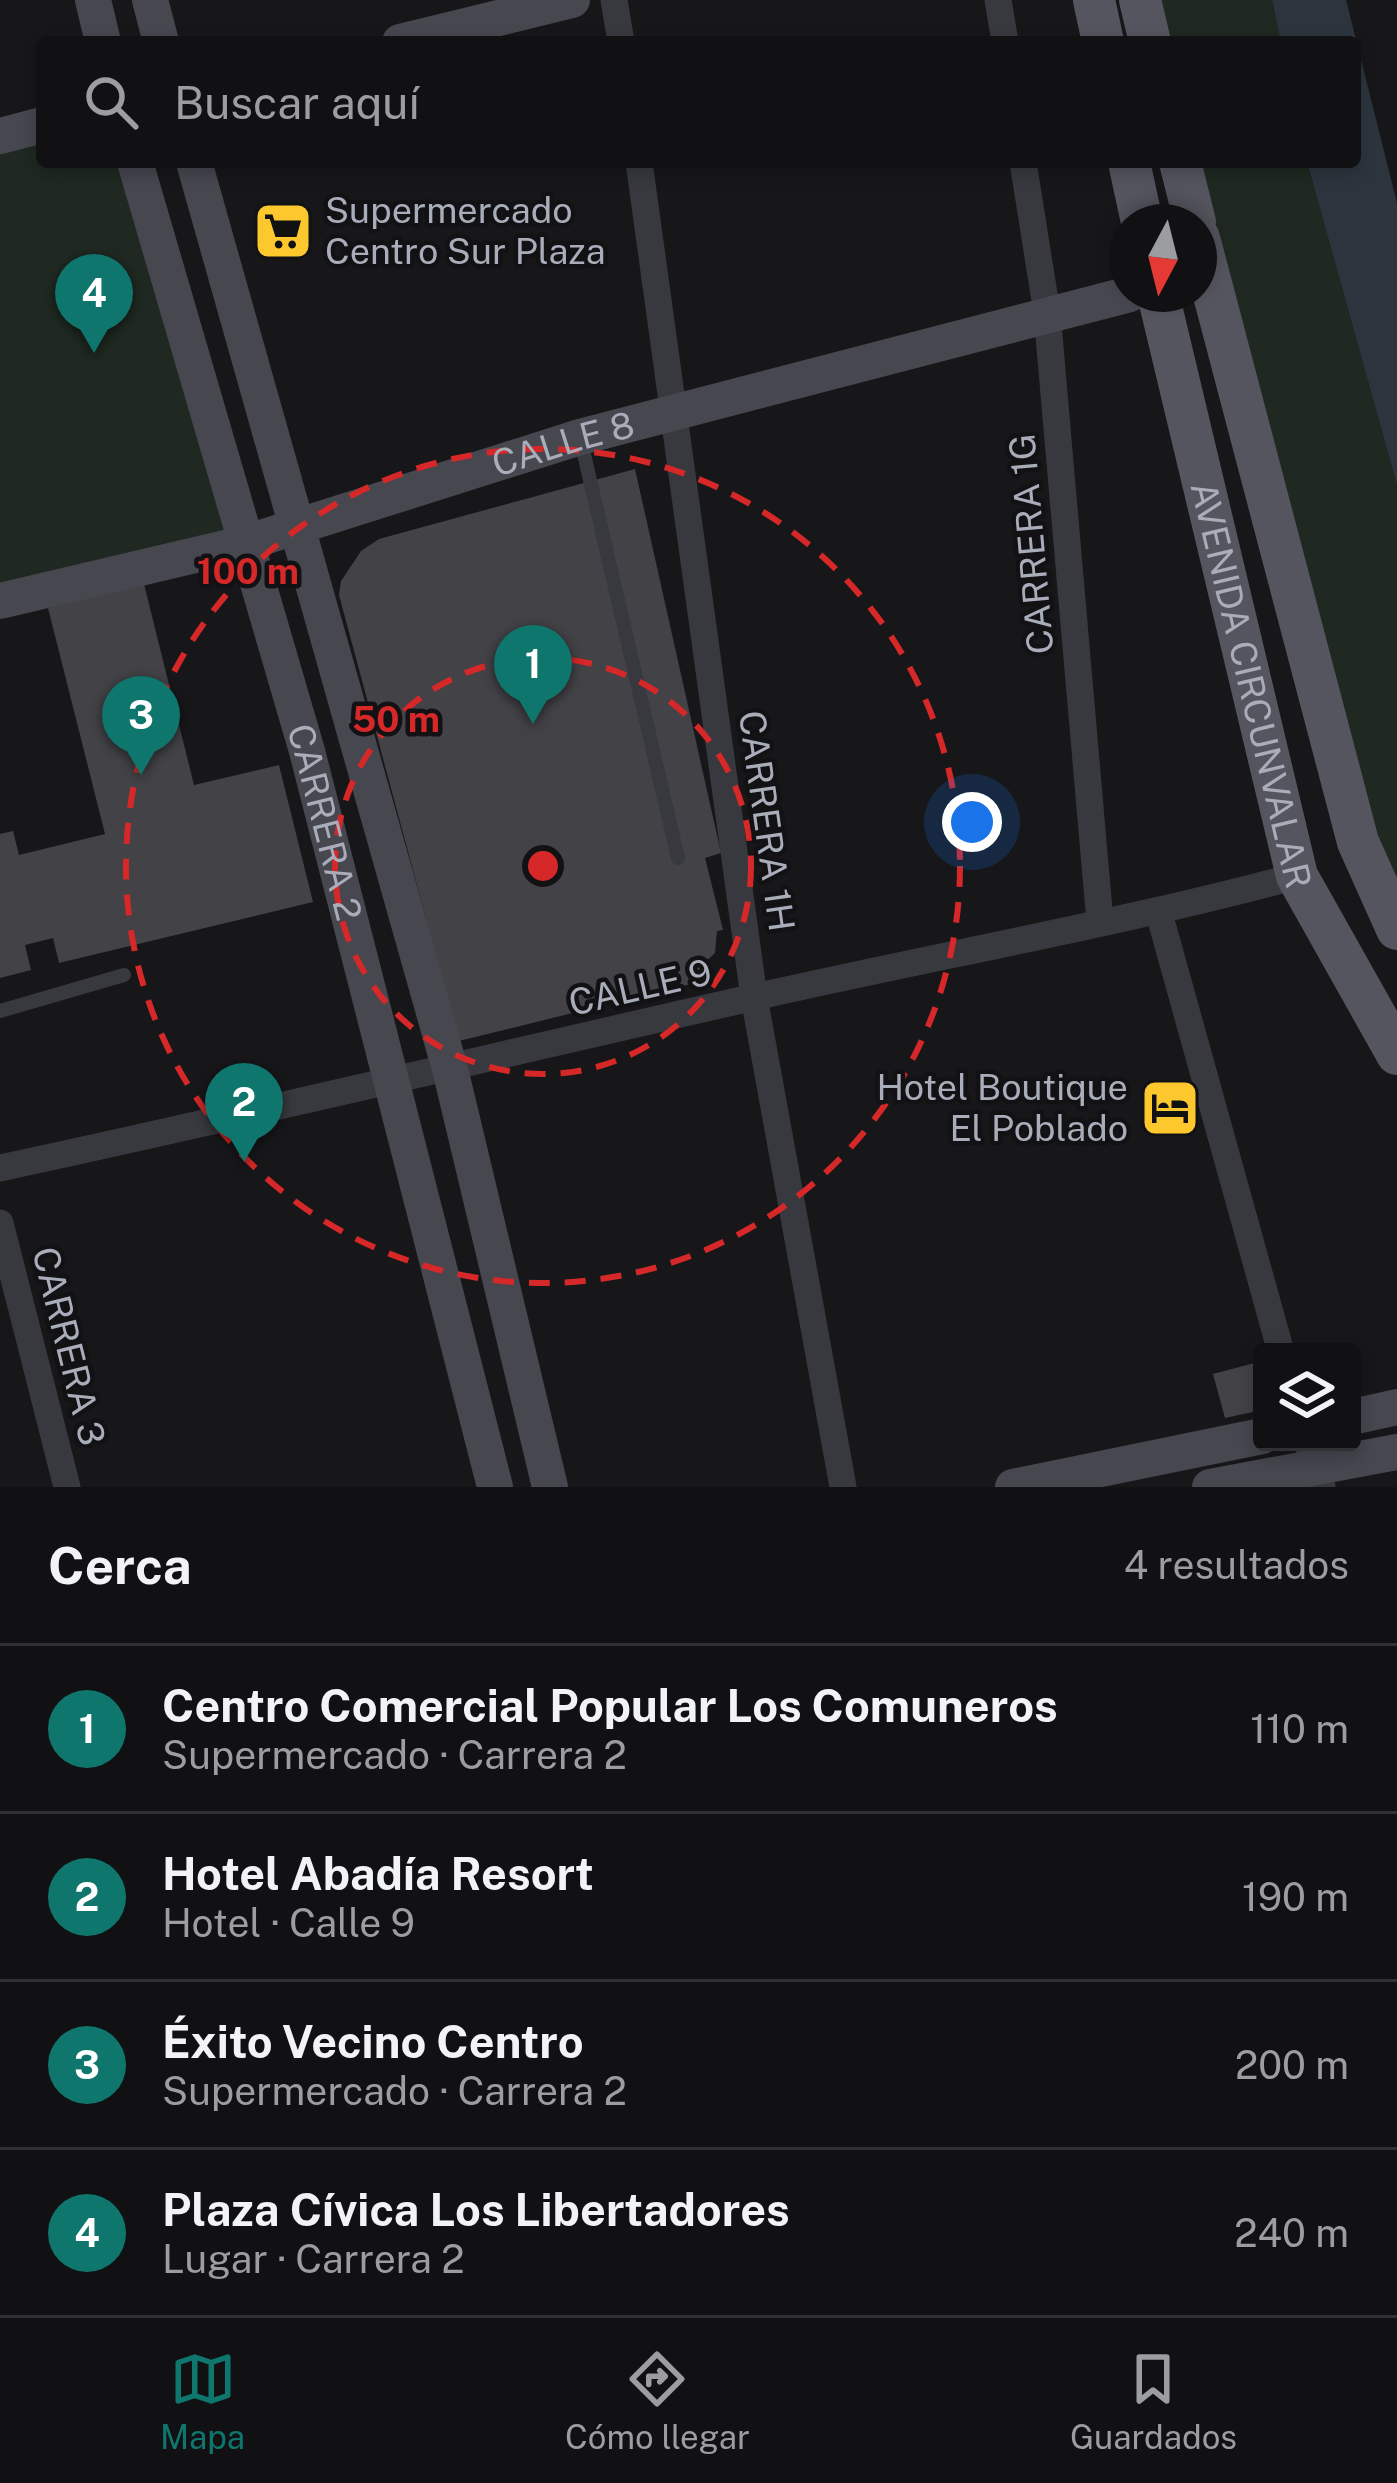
<!DOCTYPE html>
<html lang="es">
<head>
<meta charset="utf-8">
<style>
	body { margin:0; font-family:"Public Sans",sans-serif; background:#1e1f22; color:#f1f3f6 }
	.controls { position:absolute; right:36px; bottom:36px; display:grid; overflow:hidden; border-radius:12px; box-shadow:0 6px 18px #0003 }
	.controls button { width:108px; height:108px; display:grid; place-items:center; padding:0; border:0; border-bottom:3px solid #303134; background:#111114; color:#f1f3f6; font:60px sans-serif }
	.compass { position:absolute; left:1109px; top:204px; width:108px; height:108px; border-radius:50%; background:#111114; box-shadow:0 6px 18px #0003; rotate:187deg }
	.you { position:absolute; left:972px; top:822px; width:42px; height:42px; margin:-30px; border:9px solid #fff; border-radius:50%; background:#1a73e8; box-shadow:0 0 0 18px #1a73e833 }
	.badge { display:grid; place-items:center; width:78px; height:78px; border-radius:50%; background:#0f766e; color:#fff; font-size:39px; font-weight:700 }
	.pin { position:absolute; translate:-50% -99px; filter:drop-shadow(0 3px 6px #0008) }
	.pin::after { content:''; position:absolute; top:63px; width:42px; height:36px; background:inherit; clip-path:polygon(0 0,100% 0,50% 100%) }
	.list { margin:0; padding:0; list-style:none }
	h2 { display:flex; justify-content:space-between; align-items:center; height:156px; margin:0; padding:0 48px; font-size:51px }
	h2 small { font-size:39px; font-weight:400; color:#9c9da0 }
	.list li { display:grid; grid-template-columns:78px 1fr auto; gap:36px; align-items:center; box-sizing:border-box; height:168px; padding:0 48px; border-top:3px solid #303134 }
	.list b { display:block; font-size:45px; white-space:nowrap }
	.list p { margin:0; font-size:39px; white-space:nowrap; color:#9c9da0 }
	.list em { font-size:39px; font-style:normal; color:#9c9da0 }
	.icon { flex:none; width:66px; height:66px; fill:none; stroke:currentColor; stroke-width:2; stroke-linecap:round; stroke-linejoin:round }
	.map { position:relative; flex:none; width:1397px; height:1487px; overflow:hidden }
	.search { position:absolute; background:#111114; box-shadow:0 6px 18px #0003; left:36px; right:36px; top:36px; height:132px; display:flex; align-items:center; gap:30px; box-sizing:border-box; padding:0 42px; border-radius:12px; color:#9c9da0; font-size:45px }
	.sheet { height:828px; background:#111114 }
	nav { display:flex; justify-content:space-around; align-items:center; box-sizing:border-box; height:168px; border-top:3px solid #303134; background:#111114; font-size:33px; color:#9c9da0 }
	nav a { display:grid; justify-items:center; gap:6px }
	nav .on { color:#0f766e }
	.map>svg:first-child { display:block }
</style>
</head>
<body>
<div class="map">
<svg width="1397" height="1487" viewBox="0 0 1397 1487">
	<rect width="100%" height="100%" fill="#17171a"/>
	<g fill="#1f2821">
		<polygon points="1140,0 1272,0 1281,42 1150,42"/>
		<polygon points="42,125 42,162 135,162 242,544 0,601 0,136"/>
		<polygon points="1180,162 1307,162 1397,485 1397,929"/>
	</g>
	<polygon fill="#2c353e" points="1272,0 1346,0 1397,203 1397,485 1307,162 1355,162 1355,42 1281,42"/>
	<g fill="#424247">
		<polygon points="635,469 721,853 705,858 723,930 717,931 715,953 700,967 703,981 459,1041 339,595 341,581 361,551 379,539"/>
		<polygon points="144,584 194,785 279,765 313,902 59,963 53,938 25,945 31,970 0,978 0,834 13,831 19,855 105,834 48,608"/>
		<polygon points="1262,1361 1262,1410 1225,1418 1213,1374"/>
	</g>
	<g fill="none" stroke-linecap="round" stroke-linejoin="round">
		<g stroke="#38393f" stroke-width="14">
			<polyline points="580,437 678,858"/>
			<polyline points="0,1011 124,975"/>
		</g>
		<g stroke="#38393f" stroke-width="27">
			<polyline points="614,0 621,42"/>
			<polyline points="998,0 1005,42"/>
			<polyline points="639,162 754,997 843,1487"/>
			<polyline points="1023,162 1047,313 1100,922"/>
			<polyline points="1159,913 1281,1352"/>
			<path d="M0,1168C252,1114 503,1054 755,997C935,956 1118,924 1297,876"/>
			<polyline points="0,1223 67,1487"/>
			<polyline points="1307,1442 1322,1487"/>
		</g>
		<g stroke="#46474f" stroke-width="36">
			<polyline points="93,0 103,42"/>
			<polyline points="150,0 161,42"/>
			<polyline points="400,42 572,0"/>
			<polyline points="0,136 42,125"/>
			<path id="s1" d="M135,162L307,751L495,1487"/>
			<polyline points="194,162 450,1069 550,1487"/>
			<path id="s2" d="M0,601L242,544L580,437L1130,294"/>
			<polyline points="1352,1417 1397,1407"/>
			<polyline points="1013,1487 1262,1436"/>
			<polyline points="1210,1487 1397,1452"/>
		</g>
		<g stroke="#54555e" stroke-width="42">
			<polyline points="1094,0 1103,42"/>
			<polyline points="1140,0 1150,42"/>
			<polyline points="1129,162 1142,222"/>
			<polyline points="1180,162 1195,222"/>
			<polyline points="1199,238 1358,842 1397,929"/>
			<path id="s3" d="M1158,294L1297,876L1397,1054"/>
		</g>
	</g>
	<g fill="none" stroke="#d62828" stroke-width="6" stroke-dasharray="21 15">
		<circle cx="543" cy="866" r="208"/>
		<circle cx="543" cy="866" r="417"/>
	</g>
	<defs>
		<g id="supermarket-square" transform="scale(3)"><rect x="-9" y="-9" width="18" height="18" rx="4" fill="#fcc82d" stroke="#121215"/><path d="M-6-5.5h2.5l.6 2H6L4.5 2H-2.5L-4.4-4H-6ZM-1.5 3.2a1.3 1.3 0 1 0 .1 0ZM3 3.2a1.3 1.3 0 1 0 .1 0Z" fill="#111"/></g>
		<g id="hotel-square" transform="scale(3)"><rect x="-9" y="-9" width="18" height="18" rx="4" fill="#fcc82d" stroke="#121215"/><path d="M-6-4.5h1.5V1H6V5H4.5V3h-9V5H-6ZM-4 0a1.8 1.8 0 1 1 3.6 0ZM.5 0V-2.5h3Q6-2.5 6 0Z" fill="#111"/></g>
	</defs>
	<g fill-rule="evenodd">
		<use href="#supermarket-square" x="283" y="231"/>
		<use href="#hotel-square" x="1170" y="1108"/>
	</g>
	<g text-anchor="middle" stroke-width="9" stroke-linejoin="round" paint-order="stroke">
		<g font-size="36" fill="#a9adba" stroke="#121215" text-anchor="start">
			<text x="325" y="223">Supermercado<tspan x="325" dy="41">Centro Sur Plaza</tspan></text>
			<text x="1128" y="1100" text-anchor="end">Hotel Boutique<tspan x="1128" dy="41">El Poblado</tspan></text>
		</g>
		<g font-size="36" fill="#a9adba" stroke="#121215">
			<text dy="13" stroke="none"><textPath href="#s2" startOffset="585">CALLE 8</textPath></text>
			<text transform="translate(1031 544) rotate(-95)" y="13">CARRERA 1G</text>
			<text dy="13" stroke="none"><textPath href="#s3" startOffset="402">AVENIDA CIRCUNVALAR</textPath></text>
			<text transform="translate(767 821) rotate(82)" y="13">CARRERA 1H</text>
			<text dy="13" stroke="none"><textPath href="#s1" startOffset="687">CARRERA 2</textPath></text>
			<text transform="translate(640 987) rotate(-13)" y="13">CALLE 9</text>
			<text transform="translate(69 1346) rotate(76)" y="13">CARRERA 3</text>
		</g>
	</g>
	<circle cx="543" cy="866" r="18" fill="#d62828" stroke="#121215" stroke-width="6"/>
	<g font-size="36" text-anchor="middle" font-weight="bold" fill="#d62828" stroke="#121215" stroke-width="9" stroke-linejoin="round" paint-order="stroke">
		<text x="248" y="584">100 m</text>
		<text x="396" y="732">50 m</text>
	</g>
</svg>
<div class="controls">
<button><svg class="icon" aria-label="layers" viewBox="0 0 24 24"><path d="M12 4l9 5-9 5-9-5zM3 14l9 5 9-5"/></svg></button>
</div>
<svg class="compass" viewBox="-18 -18 36 36"><path d="M0-13l5 13h-10z" fill="#e53935"/><path d="M0 13l5-13h-10z" fill="#9c9da0"/></svg>
<div class="you"></div>
<div class="pin badge" style="left:533px;top:724px">1</div>
<div class="pin badge" style="left:244px;top:1162px">2</div>
<div class="pin badge" style="left:141px;top:775px">3</div>
<div class="pin badge" style="left:94px;top:353px">4</div>
<div class="search"><svg class="icon" aria-label="search" viewBox="0 0 24 24"><circle cx="10" cy="10" r="6"/><path d="M15 15l6 6"/></svg>Buscar aquí</div>
</div>
<section class="sheet">
<h2>Cerca<small>4 resultados</small></h2>
<ul class="list">
<li><span class="badge">1</span><div><b>Centro Comercial Popular Los Comuneros</b><p>Supermercado · Carrera 2</p></div><em>110 m</em></li>
<li><span class="badge">2</span><div><b>Hotel Abadía Resort</b><p>Hotel · Calle 9</p></div><em>190 m</em></li>
<li><span class="badge">3</span><div><b>Éxito Vecino Centro</b><p>Supermercado · Carrera 2</p></div><em>200 m</em></li>
<li><span class="badge">4</span><div><b>Plaza Cívica Los Libertadores</b><p>Lugar · Carrera 2</p></div><em>240 m</em></li>
</ul>
</section>
<nav>
<a class="on"><svg class="icon" aria-label="map" viewBox="0 0 24 24"><path d="M3 6l6-2 6 2 6-2v14l-6 2-6-2-6 2zM9 4v14M15 6v14"/></svg>Mapa</a>
<a><svg class="icon" aria-label="directions" viewBox="0 0 24 24"><path d="M12 3l9 9-9 9-9-9zM9 14v-3h6M13 9l2 2-2 2"/></svg>Cómo llegar</a>
<a><svg class="icon" aria-label="saved" viewBox="0 0 24 24"><path d="M7 4h10v16l-5-4-5 4z"/></svg>Guardados</a>
</nav>
</body>
</html>
